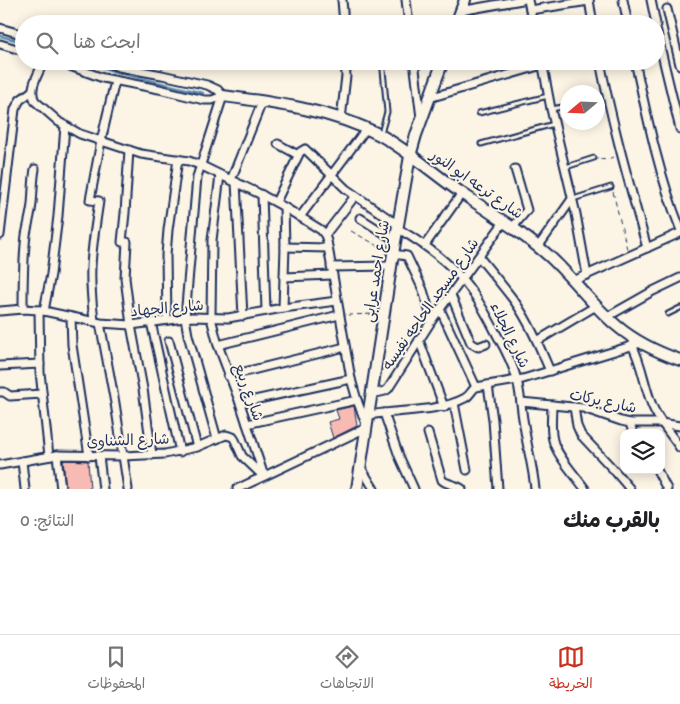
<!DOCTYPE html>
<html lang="ar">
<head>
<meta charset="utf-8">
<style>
	body { margin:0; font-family:Itim,"Playpen Sans Arabic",sans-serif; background:#f2f2f2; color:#202124; direction:rtl }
	.controls { position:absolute; right:15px; bottom:15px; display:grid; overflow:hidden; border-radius:10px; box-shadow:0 2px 12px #0003 }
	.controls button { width:45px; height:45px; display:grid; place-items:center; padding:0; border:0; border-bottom:1px solid #e0e0e0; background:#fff; color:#202124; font:25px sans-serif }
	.compass { position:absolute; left:560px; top:85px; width:45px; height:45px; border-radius:50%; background:#fff; box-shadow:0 2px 12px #0003; rotate:251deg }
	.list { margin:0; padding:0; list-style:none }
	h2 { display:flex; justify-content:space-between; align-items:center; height:65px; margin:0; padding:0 20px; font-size:21px }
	h2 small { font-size:16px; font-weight:400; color:#757577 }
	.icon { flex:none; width:28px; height:28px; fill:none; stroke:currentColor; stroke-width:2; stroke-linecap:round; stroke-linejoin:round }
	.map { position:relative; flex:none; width:680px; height:489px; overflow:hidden; direction:ltr }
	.search { position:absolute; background:#fff; box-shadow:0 2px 12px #0003; left:15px; right:15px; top:15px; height:55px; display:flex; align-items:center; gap:12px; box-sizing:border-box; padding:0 18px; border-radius:28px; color:#757577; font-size:19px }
	.sheet { height:145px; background:#fff }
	nav { display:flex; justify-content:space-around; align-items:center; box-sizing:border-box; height:70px; border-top:1px solid #e0e0e0; background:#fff; font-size:14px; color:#757577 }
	nav a { display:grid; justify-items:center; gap:2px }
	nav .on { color:#c8321e }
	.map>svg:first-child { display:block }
</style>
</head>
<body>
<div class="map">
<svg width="680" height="489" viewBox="0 0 680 489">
	<rect width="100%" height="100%" fill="#fcf5e5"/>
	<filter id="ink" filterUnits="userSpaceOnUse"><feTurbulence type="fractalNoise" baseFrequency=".02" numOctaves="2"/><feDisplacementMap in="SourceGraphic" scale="10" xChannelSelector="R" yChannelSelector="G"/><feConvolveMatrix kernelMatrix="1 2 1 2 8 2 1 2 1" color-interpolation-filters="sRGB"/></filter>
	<g filter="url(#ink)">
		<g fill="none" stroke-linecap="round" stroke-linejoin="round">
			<g stroke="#5c8bb1" stroke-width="2.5">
				<polyline points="0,36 24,42"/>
				<polyline points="84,61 119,73 203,93"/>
			</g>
		</g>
		<g fill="#f7bbb3" stroke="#1b2f5e">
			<polygon points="354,406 357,426 333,438 328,422 339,419 336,410"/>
			<polygon points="63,460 88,461 90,489 66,489"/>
		</g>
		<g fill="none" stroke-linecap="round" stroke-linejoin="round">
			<g stroke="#1b2f5e" stroke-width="7">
				<g id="lane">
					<polyline points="551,109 568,106"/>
					<polyline points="479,113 548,96"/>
					<polyline points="381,133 387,112 383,70"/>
					<polyline points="481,144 554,124"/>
					<polyline points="566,167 594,158"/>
					<polyline points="573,199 611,187"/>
					<polyline points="668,314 680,308"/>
				</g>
			</g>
			<g stroke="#1b2f5e" stroke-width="11">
				<g id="street">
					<polyline points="342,0 344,24"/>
					<polyline points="406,0 409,24"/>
					<polyline points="528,0 533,24"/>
					<polyline points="589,0 593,24"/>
					<polyline points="623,0 628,24"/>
					<polyline points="651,0 656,24"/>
					<polyline points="667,9 680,65"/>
					<polyline points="530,10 589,1"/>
					<polyline points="460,11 522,0"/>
					<polyline points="0,28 24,35"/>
					<polyline points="656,28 660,46 680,129"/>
					<polyline points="0,44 24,51"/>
					<path d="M44,61C39,73 28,88 35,101L59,122L80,134L141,154L189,161L200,165L262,195L284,207L321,230L325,235L327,241L351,379L357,400L366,424"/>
					<polyline points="56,61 103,78 159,89 204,100 212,100 223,96"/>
					<polyline points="102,61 119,67 162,75 207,85 218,90 223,96"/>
					<polyline points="414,61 421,118"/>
					<polyline points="542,61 551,109 576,214 587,275"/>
					<path d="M600,61C612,124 630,186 647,248"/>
					<path d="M635,61C647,117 659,175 680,228"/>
					<polyline points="429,98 542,65"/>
					<polyline points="341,119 346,76 345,61"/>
					<polyline points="278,144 298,155"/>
					<polyline points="129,150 125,213 122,242 127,242 125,278 131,325 143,389 152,455"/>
					<polyline points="220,175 212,240 211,318 218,345 240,403 264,476"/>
					<polyline points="231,180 262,102"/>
					<polyline points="236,182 243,316"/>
					<polyline points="262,195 266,311"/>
					<polyline points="276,202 300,152 305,149 346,189 398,225"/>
					<polyline points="300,217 366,129"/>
					<polyline points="360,218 395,240"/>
					<polyline points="513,227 527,210 515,169"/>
					<path d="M397,228C421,242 445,258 463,280C477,296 487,315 497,335C505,349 513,364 517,380C521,395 521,410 524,425C527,447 533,467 535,489"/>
					<polyline points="0,235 15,109 20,100 32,91"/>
					<polyline points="325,235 355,196"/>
					<polyline points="425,245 462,193"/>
					<polyline points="285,247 328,248"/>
					<polyline points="538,247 572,199"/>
					<polyline points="393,254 407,256 423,290 432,320"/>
					<path d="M479,257C491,272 504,287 515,302C530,323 540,348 550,371"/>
					<polyline points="331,267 391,266"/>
					<polyline points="284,277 332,275"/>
					<polyline points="573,281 680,233"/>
					<polyline points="451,295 471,343 478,347 486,344"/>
					<polyline points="283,308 285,247 284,207"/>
					<path d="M23,309C23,284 23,259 26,235C28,224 31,214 32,204C33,192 33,180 35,169"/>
					<polyline points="440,309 476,387"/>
					<polyline points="39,310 40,372 49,456"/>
					<polyline points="0,311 23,309 39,310 100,323 131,325 192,317 228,318 283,308 337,301"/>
					<polyline points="44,311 51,274 58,216 65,126"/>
					<polyline points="71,317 72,345 89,456"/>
					<polyline points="607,317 653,291 680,278"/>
					<polyline points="167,320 166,255 168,230 178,159"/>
					<path d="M94,321C92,303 90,285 91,267C92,244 96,223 99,201L90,200L101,141L115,81"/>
					<polyline points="151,322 180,452"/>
					<polyline points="100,323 115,403 128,489"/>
					<polyline points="419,340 444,407"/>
					<polyline points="169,341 197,447"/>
					<polyline points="537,341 596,306"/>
					<polyline points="218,345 339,315"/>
					<path d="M632,345C642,364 644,385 652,405C658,421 671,434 680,448"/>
					<polyline points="0,366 40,364"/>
					<polyline points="228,376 345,347"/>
					<polyline points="488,385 493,420 498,489"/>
					<polyline points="0,392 4,392 10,396 42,394"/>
					<polyline points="372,394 385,391 388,389 432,320 504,222"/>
					<polyline points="521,402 583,408 621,421 630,423 661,423 680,426"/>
					<polyline points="240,403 351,379"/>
					<polyline points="454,403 467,470"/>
					<path d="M552,405C552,416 550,429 553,440C556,455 576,476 585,489"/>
					<polyline points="574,407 577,426 581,435 613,469 630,489"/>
					<polyline points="384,413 399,456 414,489"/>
					<path d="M369,415C400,409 437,413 465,398C471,395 471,390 476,387L523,379L641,343"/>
					<polyline points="630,423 633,433"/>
					<polyline points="247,424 357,400"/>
					<path d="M428,433L442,480C447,485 456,484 462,489"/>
					<polyline points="217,439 188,335 185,318 197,177 223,96"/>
					<polyline points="57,455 61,489"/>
					<polyline points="99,456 103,489"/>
					<polyline points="22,461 25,489"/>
					<polyline points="0,465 57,455 123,456 165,454 197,447 226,435 233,437 235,440 242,456 263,476"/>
					<polyline points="360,466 374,489"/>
					<polyline points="657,470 667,489"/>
					<polyline points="237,489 366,428"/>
				</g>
			</g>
			<g stroke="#1b2f5e" stroke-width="14">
				<g id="secondary">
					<polyline points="456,24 465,0"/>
					<path d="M223,96C276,103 332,110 380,135C409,151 435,175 463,194C492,214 522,232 549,256C573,278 592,305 617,326C636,342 657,352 680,360"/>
					<polyline points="357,489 393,254 410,156 416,135 443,61"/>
				</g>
			</g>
			<g stroke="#1b2f5e" stroke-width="1" stroke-dasharray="5 4" stroke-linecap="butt">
				<polyline points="600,159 606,160 613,157"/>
				<polyline points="613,192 627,249"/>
				<polyline points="351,231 384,249"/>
				<polyline points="348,315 373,314"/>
			</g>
			<use href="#lane" stroke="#fcf5e5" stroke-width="3"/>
			<use href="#street" stroke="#fcf5e5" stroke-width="7"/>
			<use href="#secondary" stroke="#fcf5e5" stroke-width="10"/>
		</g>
	</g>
	<g text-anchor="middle" stroke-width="4" stroke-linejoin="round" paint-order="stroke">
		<g font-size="15" fill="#1b2f5e" stroke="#fcf5e5">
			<text transform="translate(477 184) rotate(35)" y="5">شارع ترعه ابو النور</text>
			<text transform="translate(376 271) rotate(-81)" y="5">شارع احمد عرابى</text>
			<text transform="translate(430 304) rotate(-55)" y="5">شارع مسجد الحاجه نفيسه</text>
			<text transform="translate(167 308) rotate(-5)" y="5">شارع الجهاد</text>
			<text transform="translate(510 335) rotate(64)" y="5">شارع الجلاء</text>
			<text transform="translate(249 392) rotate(70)" y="5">شارع ربيع</text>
			<text transform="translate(603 401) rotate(12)" y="5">شارع بركات</text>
			<text transform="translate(128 440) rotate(-2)" y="5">شارع الشناوى</text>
		</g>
	</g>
</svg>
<div class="controls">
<button><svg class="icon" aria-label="layers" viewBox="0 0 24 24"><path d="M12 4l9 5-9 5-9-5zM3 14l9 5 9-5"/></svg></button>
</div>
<svg class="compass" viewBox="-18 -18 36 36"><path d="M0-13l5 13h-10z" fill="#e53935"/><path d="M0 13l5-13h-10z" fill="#757577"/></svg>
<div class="search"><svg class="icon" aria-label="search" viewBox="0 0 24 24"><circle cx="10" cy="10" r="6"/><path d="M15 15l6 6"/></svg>ابحث هنا</div>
</div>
<section class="sheet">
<h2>بالقرب منك<small>النتائج: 0</small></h2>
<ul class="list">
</ul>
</section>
<nav>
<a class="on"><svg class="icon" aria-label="map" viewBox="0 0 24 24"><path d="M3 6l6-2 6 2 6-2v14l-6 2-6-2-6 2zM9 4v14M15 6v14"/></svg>الخريطة</a>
<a><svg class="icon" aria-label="directions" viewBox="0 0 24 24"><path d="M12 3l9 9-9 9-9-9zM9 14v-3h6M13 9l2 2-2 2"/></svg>الاتجاهات</a>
<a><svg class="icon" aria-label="saved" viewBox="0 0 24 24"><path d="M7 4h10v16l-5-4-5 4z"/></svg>المحفوظات</a>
</nav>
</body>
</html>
